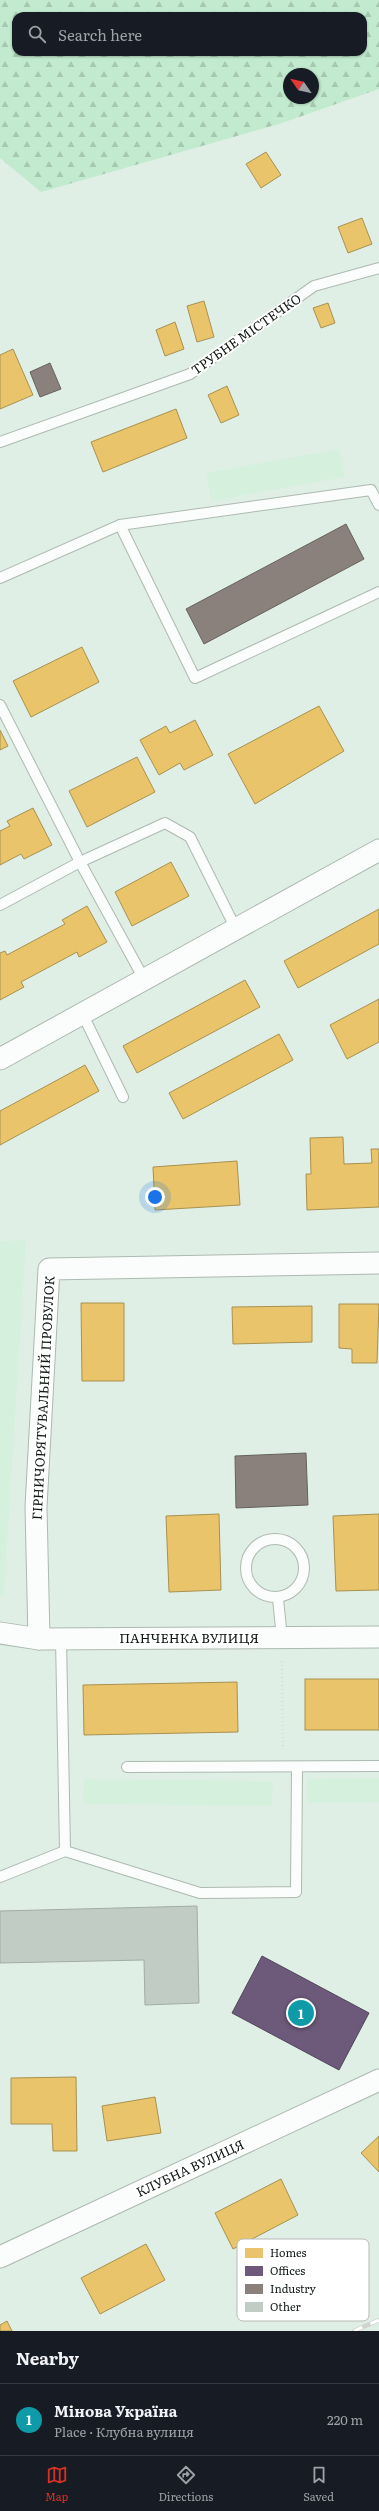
<!DOCTYPE html>
<html lang="en">
<head>
<meta charset="utf-8">
<style>
	body { margin:0; font-family:Literata,serif; background:#20242c; color:#f1f3f6 }
	.compass { position:absolute; left:283px; top:68px; width:36px; height:36px; border-radius:50%; background:#171b24; box-shadow:0 1px 3px #0004; rotate:304deg }
	.you { position:absolute; left:155px; top:1197px; width:14px; height:14px; margin:-10px; border:3px solid #fff; border-radius:50%; background:#1a73e8; box-shadow:0 0 0 6px #1a73e833 }
	.badge { display:grid; place-items:center; width:26px; height:26px; border-radius:50%; background:#d93025; color:#fff; font-size:13px; font-weight:700 }
	.pin { position:absolute; translate:-50% -50%; border:2px solid #fff; box-shadow:0 1px 4px #0006 }
	.list { margin:0; padding:0; list-style:none }
	h2 { display:flex; justify-content:space-between; align-items:center; height:52px; margin:0; padding:0 16px; font-size:17px }
	h2 small { font-size:13px; font-weight:400; color:#9ea1a6 }
	.list li { display:grid; grid-template-columns:26px 1fr auto; gap:12px; align-items:center; box-sizing:border-box; height:72px; padding:0 16px; border-top:1px solid #363941 }
	.list b { display:block; font-size:15px; white-space:nowrap }
	.list p { margin:0; font-size:13px; white-space:nowrap; color:#9ea1a6 }
	.list em { font-size:13px; font-style:normal; color:#9ea1a6 }
	.icon { flex:none; width:22px; height:22px; fill:none; stroke:currentColor; stroke-width:2; stroke-linecap:round; stroke-linejoin:round }
	.map { position:relative; flex:none; width:379px; height:2331px; overflow:hidden }
	.search { position:absolute; background:#171b24; box-shadow:0 1px 3px #0004; left:12px; right:12px; top:12px; height:44px; display:flex; align-items:center; gap:10px; box-sizing:border-box; padding:0 14px; border-radius:12px; color:#9ea1a6; font-size:15px }
	.sheet { height:124px; background:#171b24 }
	nav { display:flex; justify-content:space-around; align-items:center; box-sizing:border-box; height:56px; border-top:1px solid #363941; background:#171b24; font-size:11px; color:#9ea1a6 }
	nav a { display:grid; justify-items:center; gap:2px }
	nav .on { color:#d93025 }
	.map>svg:first-child { display:block }
</style>
</head>
<body>
<div class="map">
<svg width="379" height="2331" viewBox="0 0 379 2331">
	<defs>
		<pattern id="forest-firs" width="22" height="20" patternUnits="userSpaceOnUse"><rect width="22" height="20" fill="#c2eace"/><path d="M5 1l3.5 6h-7zM16 11l3.5 6h-7z" fill="#a6c8b0"/></pattern>
	</defs>
	<rect width="100%" height="100%" fill="#e0efe5"/>
	<g fill="#d6f0de">
		<polygon points="339,449 345,477 211,501 206,473"/>
		<polygon points="26,1240 4,1597 0,1596 0,1241"/>
		<polygon points="379,1778 379,1802 307,1803 307,1779"/>
		<polygon points="84,1779 273,1781 272,1806 83,1804"/>
	</g>
	<path fill="url(#forest-firs)" fill-rule="evenodd" d="M0,0H379V89L282,123L41,192L0,158ZM16,16H363V52H16ZM289,74H313V98H289Z"/>
	<g fill="#e9c46a" stroke="#a89150">
		<polygon points="266,152 281,175 261,188 246,164"/>
		<polygon points="362,218 372,244 348,253 338,227"/>
		<polygon points="204,301 214,337 197,342 187,306"/>
		<polygon points="328,303 335,323 321,328 313,308"/>
		<polygon points="175,322 184,349 165,356 156,330"/>
		<polygon points="13,349 33,395 0,409 0,355"/>
		<polygon points="227,386 239,415 221,423 208,395"/>
		<polygon points="176,409 187,438 103,472 91,442"/>
		<polygon points="82,647 99,682 31,717 13,681"/>
		<polygon points="319,706 344,751 255,804 228,754"/>
		<polygon points="195,720 213,755 184,770 180,763 159,775 140,740 166,726 170,733"/>
		<polygon points="0,730 8,746 0,750"/>
		<polygon points="137,757 155,792 87,827 69,791"/>
		<polygon points="33,808 52,845 24,859 21,854 0,865 0,831 10,826 7,821"/>
		<polygon points="171,862 189,896 132,926 115,892"/>
		<polygon points="87,906 107,942 79,957 77,952 21,982 24,987 0,1000 0,953 5,951 7,955 65,924 62,920"/>
		<polygon points="379,909 379,944 298,988 284,961"/>
		<polygon points="245,980 260,1007 137,1073 123,1046"/>
		<polygon points="379,999 379,1042 347,1059 330,1025"/>
		<polygon points="279,1034 293,1060 183,1119 169,1093"/>
		<polygon points="85,1065 99,1091 0,1145 0,1111"/>
		<polygon points="343,1137 344,1164 372,1163 371,1149 379,1149 379,1207 307,1210 306,1174 311,1174 310,1138"/>
		<polygon points="237,1161 240,1205 155,1210 153,1167"/>
		<polygon points="81,1303 124,1303 124,1381 82,1381"/>
		<polygon points="339,1304 379,1304 377,1363 352,1363 352,1349 339,1348"/>
		<polygon points="312,1306 312,1342 233,1344 232,1307"/>
		<polygon points="219,1514 221,1590 169,1592 166,1516"/>
		<polygon points="379,1514 379,1590 336,1591 333,1516"/>
		<rect x="305" y="1679" width="74" height="51"/>
		<polygon points="237,1682 238,1732 84,1735 83,1685"/>
		<polygon points="76,2077 77,2151 53,2151 52,2124 11,2124 11,2078"/>
		<polygon points="155,2097 161,2133 107,2141 102,2106"/>
		<polygon points="379,2136 379,2172 361,2153"/>
		<polygon points="281,2179 298,2215 233,2249 215,2213"/>
		<polygon points="146,2244 165,2280 100,2314 81,2278"/>
		<polygon points="7,2321 12,2331 0,2331 0,2325"/>
	</g>
	<polygon fill="#6d597a" stroke="#51465b" points="262,1956 369,2013 339,2070 232,2013"/>
	<g fill="#8a817c" stroke="#65625c">
		<polygon points="50,363 61,389 40,397 30,372"/>
		<polygon points="346,524 364,559 204,644 186,609"/>
		<polygon points="306,1453 308,1505 236,1508 235,1456"/>
	</g>
	<polygon fill="#c1ccc5" stroke="#a1aca5" points="197,1906 199,2003 145,2005 144,1960 0,1963 0,1911"/>
	<g fill="none" stroke-linecap="round" stroke-linejoin="round">
		<g stroke="#adb9b1" stroke-width="12">
			<g id="service">
				<polyline points="0,442 190,374 314,286 379,268"/>
				<polyline points="120,525 195,678 379,592"/>
				<polyline points="0,578 120,525 371,490 379,505"/>
				<polyline points="0,705 80,862 144,979"/>
				<polyline points="0,905 80,862 165,823 190,837 236,929"/>
				<polyline points="82,1013 123,1097"/>
				<circle cx="275" cy="1568" r="29"/>
				<polyline points="278,1599 282,1638"/>
				<polyline points="61,1639 65,1851"/>
				<polyline points="127,1767 379,1766"/>
				<polyline points="0,1877 65,1851 200,1893 296,1892 297,1767"/>
			</g>
		</g>
		<g stroke="#adb9b1" stroke-width="23">
			<g id="minor">
				<polyline points="0,1059 379,850"/>
				<polyline points="0,1633 39,1639 379,1637"/>
				<polyline points="39,1639 36,1507 49,1269 379,1263"/>
				<polyline points="0,2257 379,2080"/>
			</g>
		</g>
		<polyline stroke="#d9ddda" stroke-width="2.5" stroke-dasharray="1 3" stroke-linecap="butt" points="282,1661 283,1748"/>
		<use href="#service" stroke="#fafdfb" stroke-width="10"/>
		<use href="#minor" stroke="#fafdfb" stroke-width="21"/>
		<g stroke="#d0d4d1" stroke-width="4.5">
			<polyline id="rail" points="354,2331 379,2320"/>
		</g>
		<use href="#rail" stroke="#fff" stroke-width="3" stroke-dasharray="9" stroke-linecap="butt"/>
	</g>
	<g text-anchor="middle" stroke-width="4" stroke-linejoin="round" paint-order="stroke">
		<g font-size="13" fill="#101913" stroke="#fff">
			<text transform="translate(246 334) rotate(-35)" y="5">ТРУБНЕ МІСТЕЧКО</text>
			<text transform="translate(43 1398) rotate(-87)" y="5">ГІРНИЧОРЯТУВАЛЬНИЙ ПРОВУЛОК</text>
			<text x="189" y="1643">ПАНЧЕНКА ВУЛИЦЯ</text>
			<text transform="translate(190 2168) rotate(-25)" y="5">КЛУБНА ВУЛИЦЯ</text>
		</g>
	</g>
	<rect x="237" y="2239" width="132" height="82" rx="6" fill="#fff" stroke="#b7bab8" stroke-width="1"/>
	<rect x="245" y="2248" width="18" height="10" fill="#e9c46a"/>
	<rect x="245" y="2266" width="18" height="10" fill="#6d597a"/>
	<rect x="245" y="2284" width="18" height="10" fill="#8a817c"/>
	<rect x="245" y="2302" width="18" height="10" fill="#c1ccc5"/>
	<g font-size="11" fill="#101913">
		<text x="270" y="2257">Homes</text>
		<text x="270" y="2275">Offices</text>
		<text x="270" y="2293">Industry</text>
		<text x="270" y="2311">Other</text>
	</g>
</svg>
<svg class="compass" viewBox="-18 -18 36 36"><path d="M0-13l5 13h-10z" fill="#e53935"/><path d="M0 13l5-13h-10z" fill="#9ea1a6"/></svg>
<div class="you"></div>
<div class="pin badge" style="left:301px;top:2013px;background:#0f9aa8">1</div>
<div class="search"><svg class="icon" aria-label="search" viewBox="0 0 24 24"><circle cx="10" cy="10" r="6"/><path d="M15 15l6 6"/></svg>Search here</div>
</div>
<section class="sheet">
<h2>Nearby<small></small></h2>
<ul class="list">
<li><span class="badge" style="background:#0f9aa8">1</span><div><b>Мінова Україна</b><p>Place · Клубна вулиця</p></div><em>220 m</em></li>
</ul>
</section>
<nav>
<a class="on"><svg class="icon" aria-label="map" viewBox="0 0 24 24"><path d="M3 6l6-2 6 2 6-2v14l-6 2-6-2-6 2zM9 4v14M15 6v14"/></svg>Map</a>
<a><svg class="icon" aria-label="directions" viewBox="0 0 24 24"><path d="M12 3l9 9-9 9-9-9zM9 14v-3h6M13 9l2 2-2 2"/></svg>Directions</a>
<a><svg class="icon" aria-label="saved" viewBox="0 0 24 24"><path d="M7 4h10v16l-5-4-5 4z"/></svg>Saved</a>
</nav>
</body>
</html>
